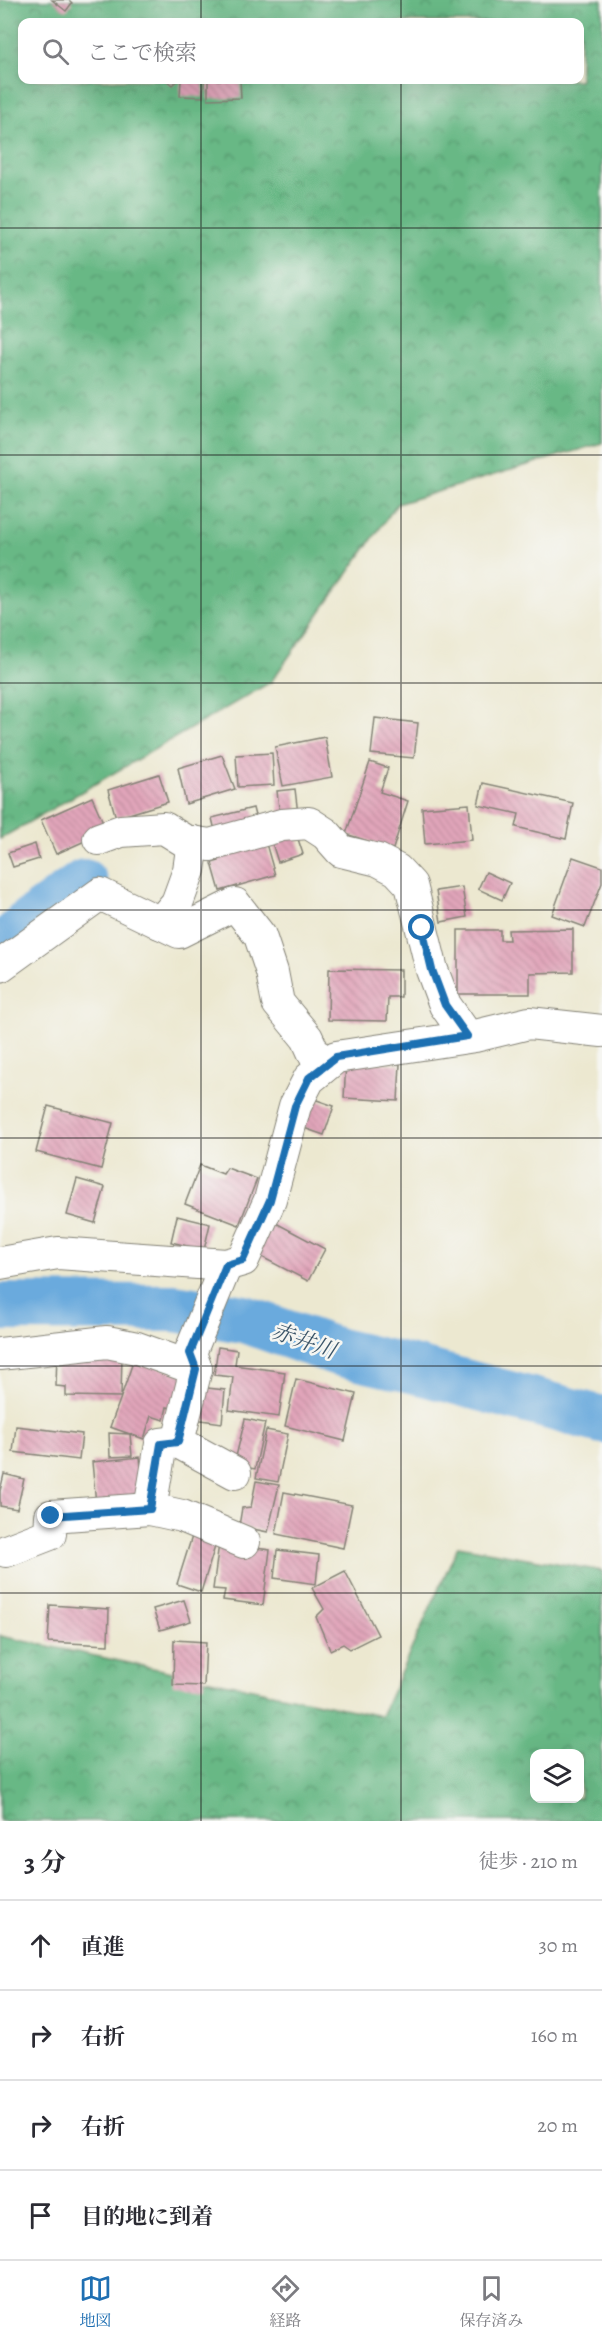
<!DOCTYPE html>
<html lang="ja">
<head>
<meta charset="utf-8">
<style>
	body { margin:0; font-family:Alegreya,"Noto Serif JP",serif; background:#f2f2f3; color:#2b2b33 }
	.controls { position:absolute; right:18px; bottom:18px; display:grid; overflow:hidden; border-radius:12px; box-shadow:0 6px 24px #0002 }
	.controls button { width:54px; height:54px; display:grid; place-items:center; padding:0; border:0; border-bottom:2px solid #e1e1e2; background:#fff; color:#2b2b33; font:30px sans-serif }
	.stop { position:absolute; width:18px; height:18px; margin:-14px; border:4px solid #1f6fb2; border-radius:50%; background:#fff }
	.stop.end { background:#1f6fb2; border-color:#fff; box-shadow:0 2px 6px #0008 }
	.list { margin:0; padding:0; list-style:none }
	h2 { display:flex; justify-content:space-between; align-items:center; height:78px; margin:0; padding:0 24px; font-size:26px }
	h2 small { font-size:20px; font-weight:400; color:#7c7c81 }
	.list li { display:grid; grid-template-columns:39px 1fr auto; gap:18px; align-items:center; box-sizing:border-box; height:90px; padding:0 24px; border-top:2px solid #e1e1e2 }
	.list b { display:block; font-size:22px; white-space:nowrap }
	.list em { font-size:20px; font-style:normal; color:#7c7c81 }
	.icon { flex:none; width:33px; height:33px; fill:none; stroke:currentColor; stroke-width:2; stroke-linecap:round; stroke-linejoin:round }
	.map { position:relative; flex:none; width:602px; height:1821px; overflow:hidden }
	.search { position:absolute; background:#fff; box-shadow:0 6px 24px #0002; left:18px; right:18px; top:18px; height:66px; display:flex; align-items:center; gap:15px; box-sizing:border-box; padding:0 21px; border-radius:12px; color:#7c7c81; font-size:22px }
	.sheet { height:438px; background:#fff }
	nav { display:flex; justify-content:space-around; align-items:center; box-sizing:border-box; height:84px; border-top:2px solid #e1e1e2; background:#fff; font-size:16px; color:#7c7c81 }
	nav a { display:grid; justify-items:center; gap:3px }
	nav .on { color:#1f6fb2 }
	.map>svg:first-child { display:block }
</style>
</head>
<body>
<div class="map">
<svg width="602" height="1821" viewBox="0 0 602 1821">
	<defs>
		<pattern id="forest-crowns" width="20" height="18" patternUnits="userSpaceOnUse" patternTransform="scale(1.5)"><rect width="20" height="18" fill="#68b885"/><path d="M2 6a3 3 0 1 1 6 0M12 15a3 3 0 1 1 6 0" fill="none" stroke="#55956c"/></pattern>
		<pattern id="building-back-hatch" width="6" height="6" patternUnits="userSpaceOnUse" patternTransform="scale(1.5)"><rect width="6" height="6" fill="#e1a5ba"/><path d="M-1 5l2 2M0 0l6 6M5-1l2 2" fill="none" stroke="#c08d9f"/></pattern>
	</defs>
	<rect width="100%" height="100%" fill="#f6f6f2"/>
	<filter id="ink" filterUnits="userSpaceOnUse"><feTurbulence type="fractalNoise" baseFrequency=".0167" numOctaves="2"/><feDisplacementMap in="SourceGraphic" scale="12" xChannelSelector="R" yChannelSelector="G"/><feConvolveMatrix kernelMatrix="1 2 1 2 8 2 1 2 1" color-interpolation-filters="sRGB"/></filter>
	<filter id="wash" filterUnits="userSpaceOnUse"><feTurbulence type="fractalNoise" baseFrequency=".008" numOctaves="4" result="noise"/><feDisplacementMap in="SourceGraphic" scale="24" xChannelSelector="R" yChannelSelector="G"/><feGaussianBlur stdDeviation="1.35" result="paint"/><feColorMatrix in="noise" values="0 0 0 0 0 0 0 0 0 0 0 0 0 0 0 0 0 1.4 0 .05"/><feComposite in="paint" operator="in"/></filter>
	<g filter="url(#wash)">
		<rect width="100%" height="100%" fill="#ece8d0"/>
		<g fill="url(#forest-crowns)" stroke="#426a50" stroke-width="1.5" fill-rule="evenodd">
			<path d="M0,0H602V443L397,504L271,682L0,839ZM22,22H580V80H22Z"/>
			<path d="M458,1546L602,1571V1821H0V1636L381,1716ZM534,1754H580V1798H534Z"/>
		</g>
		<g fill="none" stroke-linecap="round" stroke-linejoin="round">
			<g stroke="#6aaadd" stroke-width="48">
				<polyline points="0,952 26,925 84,883"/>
				<polyline points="0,1307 174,1308 244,1319 338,1352 416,1370 602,1420"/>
			</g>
		</g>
		<g id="blocks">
			<g fill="url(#building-back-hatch)">
				<polygon points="52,0 69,0 72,3 66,11"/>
				<polygon points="166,80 178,80 172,85"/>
				<polygon points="181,80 204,80 203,97 180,96"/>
				<polygon points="208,80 240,80 241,98 208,99"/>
				<polygon points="375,718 418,723 414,758 371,754"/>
				<polygon points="325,737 332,777 283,786 275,747"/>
				<polygon points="272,753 274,785 238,787 236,755"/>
				<polygon points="222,755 235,789 186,804 178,768"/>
				<polygon points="370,762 388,768 380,792 408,801 393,849 346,834"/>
				<polygon points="159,774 168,802 116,818 108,790"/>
				<polygon points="483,783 573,803 566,839 516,827 519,814 478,805"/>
				<polygon points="295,789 298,814 280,816 277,791"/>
				<polygon points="92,797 107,831 56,854 41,820"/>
				<polygon points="469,804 472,840 425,844 422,808"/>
				<polygon points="253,808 257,824 216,835 212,818"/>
				<polygon points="296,833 303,854 278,862 271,840"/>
				<polygon points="265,840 275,875 220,891 212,863 219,861 217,854"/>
				<polygon points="35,844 39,859 13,867 8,853"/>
				<polygon points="573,857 602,867 602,883 585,927 552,915"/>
				<polygon points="486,872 510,883 502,900 478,889"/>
				<polygon points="462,887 467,917 441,922 436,891"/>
				<polygon points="573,929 573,972 530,973 530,994 458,994 458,930 500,930 500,940 509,940 508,930"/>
				<polygon points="329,969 401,970 401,997 388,997 387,1021 328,1020"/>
				<polygon points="346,1061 400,1064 398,1101 344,1098"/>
				<polygon points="311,1098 334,1106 324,1135 301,1127"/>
				<polygon points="48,1106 113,1123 101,1169 36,1152"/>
				<polygon points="200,1165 223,1174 227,1168 257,1179 239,1225 185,1204"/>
				<polygon points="77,1179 105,1187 95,1223 67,1215"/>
				<polygon points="177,1216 210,1224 204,1250 171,1242"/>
				<polygon points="274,1222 325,1249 308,1281 256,1254"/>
				<polygon points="218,1347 237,1350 235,1365 285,1372 279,1417 229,1410 233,1377 214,1375"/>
				<polygon points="57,1352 122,1353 121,1397 134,1359 188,1377 179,1410 167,1407 164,1420 151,1416 144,1439 130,1434 132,1456 110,1457 109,1433 130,1434 110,1427 121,1397 66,1396 66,1387 56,1386"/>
				<polygon points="296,1379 356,1394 345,1441 285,1426"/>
				<polygon points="198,1387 225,1390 222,1423 194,1419"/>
				<polygon points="245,1419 265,1423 255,1469 234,1465"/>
				<polygon points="16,1426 82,1434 79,1460 13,1452"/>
				<polygon points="266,1430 288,1434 278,1482 256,1478"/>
				<polygon points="140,1457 144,1499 96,1504 92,1462"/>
				<polygon points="4,1474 24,1479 17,1509 0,1506 0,1491"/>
				<polygon points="256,1481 279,1485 268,1532 239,1526 242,1508 251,1507"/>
				<polygon points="284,1492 352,1505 343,1548 276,1534"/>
				<polygon points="193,1533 217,1540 201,1592 177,1584"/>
				<polygon points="219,1543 270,1550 263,1605 223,1600 225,1590 213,1589"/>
				<polygon points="277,1550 319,1555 316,1584 274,1578"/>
				<polygon points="345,1571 378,1635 350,1649 343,1644 330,1650 316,1617 324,1609 312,1588"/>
				<polygon points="184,1600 191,1621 160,1630 153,1609"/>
				<polygon points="50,1605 109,1609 108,1645 48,1642"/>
				<polygon points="174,1640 206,1642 204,1686 173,1685"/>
			</g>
		</g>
	</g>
	<g filter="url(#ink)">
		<use href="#blocks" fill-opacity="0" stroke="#848276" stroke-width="1.5"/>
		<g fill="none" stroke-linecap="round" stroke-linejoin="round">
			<g stroke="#848276" stroke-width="34">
				<g id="minor">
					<polyline points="99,839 121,831 164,828 185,841 210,845 282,825 309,823 326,834 341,851 378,860 397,870 411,885 432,970 445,1005 467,1036"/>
					<polyline points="160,923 177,903 189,870 193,842"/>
					<polyline points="0,966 100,894 179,932 235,904 260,936 272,972 278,1003 307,1038 321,1069"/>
					<polyline points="0,1263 58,1253 226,1265 243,1260 270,1200 295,1106 309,1079 336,1057 475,1036 529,1023 602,1031"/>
					<polyline points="0,1354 107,1342 137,1348 196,1369 190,1353 226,1265"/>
					<polyline points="196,1369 178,1442 235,1473"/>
					<polyline points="178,1442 161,1444 150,1509 182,1516 244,1542"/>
					<polyline points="6,1551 50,1534 51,1516 150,1509"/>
				</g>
			</g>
			<use href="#minor" stroke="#fff" stroke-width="32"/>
		</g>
	</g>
	<g fill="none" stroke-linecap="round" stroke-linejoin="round" filter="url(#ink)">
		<polyline stroke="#1f6fb2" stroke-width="8" points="51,1516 150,1509 161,1444 178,1442 196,1369 190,1353 226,1265 243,1260 270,1200 295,1106 309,1078 336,1057 467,1036 445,1005 432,970 422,928"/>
	</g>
	<path fill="none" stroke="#1c1c1c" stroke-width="1.5" stroke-opacity="0.55" d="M201,0V22M401,0V22M201,80V1821M401,80V1821M0,228H602M0,455H602M0,683H602M0,910H602M0,1138H602M0,1366H602M0,1593H602"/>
	<g text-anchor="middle" stroke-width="5" stroke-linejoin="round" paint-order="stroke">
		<g font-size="22" font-style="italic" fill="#3b5569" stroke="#f6f6f2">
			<text transform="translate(304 1340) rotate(19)" y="8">赤井川</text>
		</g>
	</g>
</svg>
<div class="controls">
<button><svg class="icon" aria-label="layers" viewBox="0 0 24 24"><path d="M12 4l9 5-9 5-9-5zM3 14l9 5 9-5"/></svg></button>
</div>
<div class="stop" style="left:422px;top:928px"></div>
<div class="stop end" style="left:51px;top:1516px"></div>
<div class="search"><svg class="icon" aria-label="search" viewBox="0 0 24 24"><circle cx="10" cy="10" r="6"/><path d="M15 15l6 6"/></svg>ここで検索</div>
</div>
<section class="sheet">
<h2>3 分<small>徒歩 · 210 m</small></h2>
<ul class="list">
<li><svg class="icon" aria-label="ahead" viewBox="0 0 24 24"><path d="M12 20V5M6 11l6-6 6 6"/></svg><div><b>直進</b></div><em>30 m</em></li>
<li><svg class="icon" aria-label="right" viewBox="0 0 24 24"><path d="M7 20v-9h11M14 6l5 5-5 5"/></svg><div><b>右折</b></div><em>160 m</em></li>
<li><svg class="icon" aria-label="right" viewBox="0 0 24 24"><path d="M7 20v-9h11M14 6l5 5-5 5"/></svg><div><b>右折</b></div><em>20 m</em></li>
<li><svg class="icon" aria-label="arrive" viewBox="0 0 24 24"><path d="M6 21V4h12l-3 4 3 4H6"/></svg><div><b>目的地に到着</b></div></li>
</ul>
</section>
<nav>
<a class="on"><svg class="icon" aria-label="map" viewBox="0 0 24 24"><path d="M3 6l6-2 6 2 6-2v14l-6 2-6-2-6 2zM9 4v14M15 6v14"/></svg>地図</a>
<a><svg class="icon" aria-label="directions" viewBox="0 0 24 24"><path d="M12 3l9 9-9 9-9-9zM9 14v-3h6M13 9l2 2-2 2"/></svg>経路</a>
<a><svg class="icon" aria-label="saved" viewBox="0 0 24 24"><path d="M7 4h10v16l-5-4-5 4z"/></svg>保存済み</a>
</nav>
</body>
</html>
